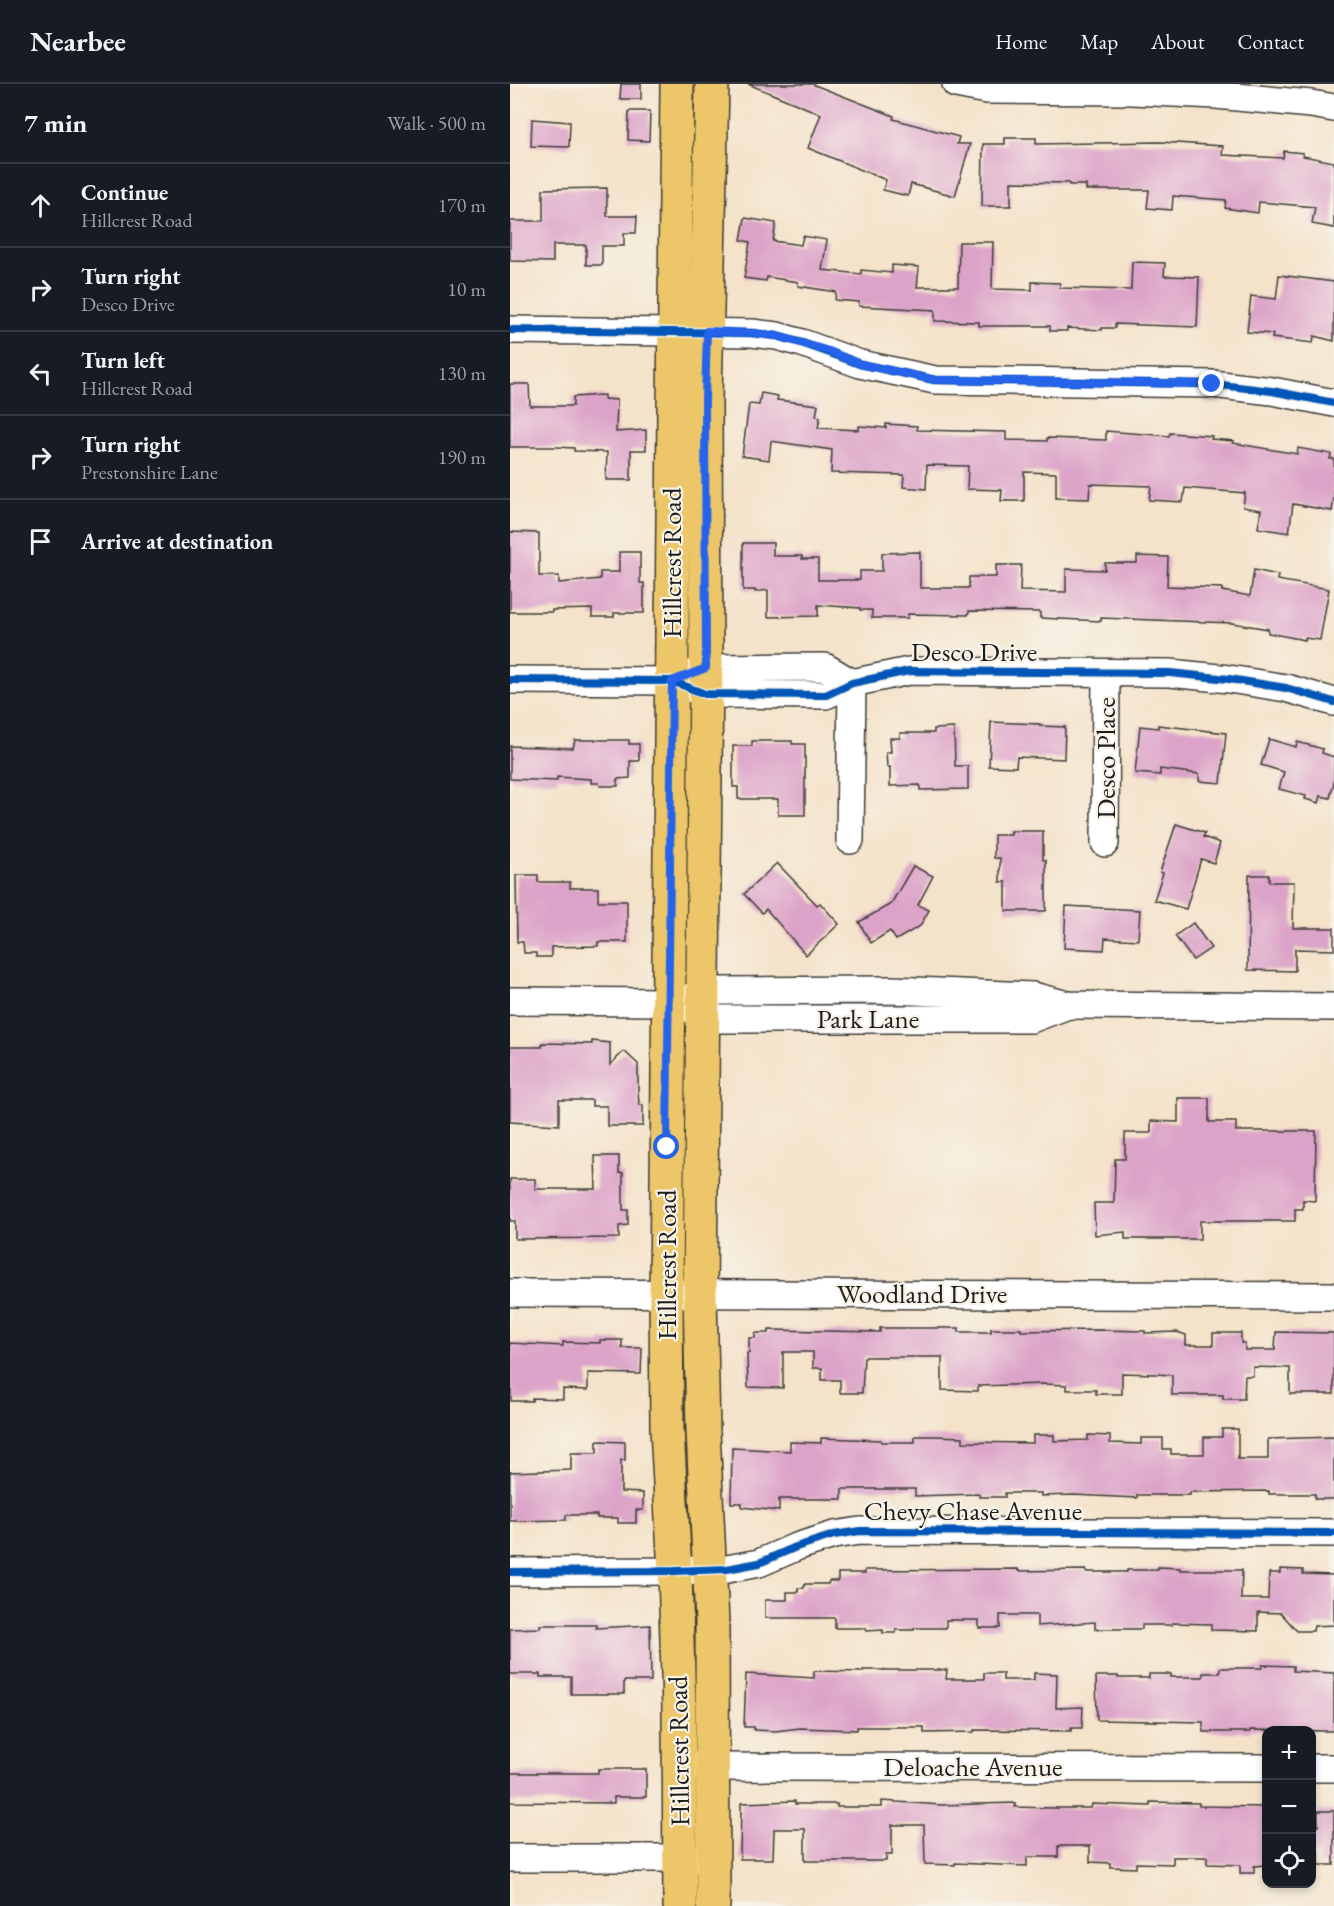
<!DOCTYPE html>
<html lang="en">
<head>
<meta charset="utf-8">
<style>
	body { margin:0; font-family:"EB Garamond",serif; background:#20242c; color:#f1f3f6 }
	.controls { position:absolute; right:18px; bottom:18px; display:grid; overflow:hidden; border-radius:12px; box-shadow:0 3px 9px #0003 }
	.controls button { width:54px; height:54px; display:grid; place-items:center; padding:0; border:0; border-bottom:2px solid #363941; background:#171b24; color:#f1f3f6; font:30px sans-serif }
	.stop { position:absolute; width:18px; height:18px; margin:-14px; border:4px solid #2563eb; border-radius:50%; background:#fff }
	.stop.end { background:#2563eb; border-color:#fff; box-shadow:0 2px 6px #0008 }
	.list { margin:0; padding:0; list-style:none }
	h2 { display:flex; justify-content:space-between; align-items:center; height:78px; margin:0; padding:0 24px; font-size:26px }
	h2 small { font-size:20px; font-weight:400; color:#9ea1a6 }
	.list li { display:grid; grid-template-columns:39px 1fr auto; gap:18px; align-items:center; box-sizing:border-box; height:84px; padding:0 24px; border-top:2px solid #363941 }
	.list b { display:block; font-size:22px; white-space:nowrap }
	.list p { margin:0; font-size:20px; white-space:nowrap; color:#9ea1a6 }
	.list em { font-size:20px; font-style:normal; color:#9ea1a6 }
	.icon { flex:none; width:33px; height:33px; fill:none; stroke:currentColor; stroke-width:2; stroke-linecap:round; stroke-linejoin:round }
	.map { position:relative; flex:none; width:824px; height:1822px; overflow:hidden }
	header { display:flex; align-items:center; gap:36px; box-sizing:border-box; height:84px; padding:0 30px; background:#171b24; border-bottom:2px solid #363941 }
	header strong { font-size:28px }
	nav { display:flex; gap:33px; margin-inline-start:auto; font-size:21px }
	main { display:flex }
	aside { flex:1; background:#171b24 }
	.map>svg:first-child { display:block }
</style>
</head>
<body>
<header>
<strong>Nearbee</strong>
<nav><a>Home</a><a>Map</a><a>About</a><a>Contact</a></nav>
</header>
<main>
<aside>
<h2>7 min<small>Walk · 500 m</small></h2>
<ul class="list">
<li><svg class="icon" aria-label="ahead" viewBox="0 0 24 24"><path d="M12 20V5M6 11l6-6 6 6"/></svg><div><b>Continue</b><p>Hillcrest Road</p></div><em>170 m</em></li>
<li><svg class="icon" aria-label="right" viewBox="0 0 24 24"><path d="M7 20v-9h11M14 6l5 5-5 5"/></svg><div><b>Turn right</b><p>Desco Drive</p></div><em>10 m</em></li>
<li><svg class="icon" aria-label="left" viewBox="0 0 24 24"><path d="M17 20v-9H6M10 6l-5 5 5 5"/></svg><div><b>Turn left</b><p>Hillcrest Road</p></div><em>130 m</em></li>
<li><svg class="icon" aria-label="right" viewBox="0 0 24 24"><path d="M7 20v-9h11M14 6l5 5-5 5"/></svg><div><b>Turn right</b><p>Prestonshire Lane</p></div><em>190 m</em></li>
<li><svg class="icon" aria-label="arrive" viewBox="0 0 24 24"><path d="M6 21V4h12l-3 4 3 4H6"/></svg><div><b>Arrive at destination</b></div></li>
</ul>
</aside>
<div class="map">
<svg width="824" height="1822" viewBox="0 0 824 1822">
	<rect width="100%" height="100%" fill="#f7f3e8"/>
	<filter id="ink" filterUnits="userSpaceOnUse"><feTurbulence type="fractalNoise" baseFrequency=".0167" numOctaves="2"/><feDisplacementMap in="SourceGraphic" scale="12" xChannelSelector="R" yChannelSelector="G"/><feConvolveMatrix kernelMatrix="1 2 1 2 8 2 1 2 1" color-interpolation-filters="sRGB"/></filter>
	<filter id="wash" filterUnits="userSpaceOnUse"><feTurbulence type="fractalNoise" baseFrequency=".008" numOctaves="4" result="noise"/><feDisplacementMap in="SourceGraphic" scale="24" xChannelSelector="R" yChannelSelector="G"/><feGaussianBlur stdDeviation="1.35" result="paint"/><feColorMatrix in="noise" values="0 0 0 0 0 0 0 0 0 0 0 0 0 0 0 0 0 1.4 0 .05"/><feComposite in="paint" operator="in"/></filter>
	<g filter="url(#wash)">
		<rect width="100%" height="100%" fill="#f4e2c9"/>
		<g id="blocks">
			<g fill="#dca3c8">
				<polygon points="111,0 131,0 131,15 110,15"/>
				<polygon points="238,0 302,0 384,32 383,35 449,53 447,60 460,60 445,112 401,100 398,112 373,106 376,96 298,64 311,30"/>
				<polygon points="119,27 140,27 139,57 118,56"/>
				<polygon points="22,35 60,38 59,63 21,62"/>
				<polygon points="495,54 526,54 526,60 650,58 713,62 712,71 773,74 774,67 793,69 793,72 824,78 824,144 802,140 805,123 749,118 748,129 715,124 716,116 663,112 662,126 637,124 639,106 576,106 576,101 559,101 559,99 501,98 501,122 472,122 473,60 495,60"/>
				<polygon points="97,104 97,132 127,132 126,149 114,149 114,162 92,162 92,181 76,181 76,161 43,161 43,178 0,177 0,137 33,137 33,105"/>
				<polygon points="235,134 266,139 263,157 291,161 293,152 317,156 312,186 351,190 351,186 382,189 382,181 409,183 407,203 448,203 449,158 483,158 482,205 522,206 522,198 550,199 550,204 621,206 622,178 655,179 654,192 689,193 687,243 605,240 605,244 592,244 592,246 557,244 557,247 540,247 540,242 469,242 469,238 425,237 425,226 349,222 349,218 325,216 326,208 288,202 288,198 257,193 256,197 234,194 240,158 231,156"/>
				<polygon points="769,191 824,198 824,257 804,252 803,259 762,254 763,250 737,248 741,212 766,215"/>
				<polygon points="0,300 19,300 20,322 63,322 63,313 94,311 94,315 107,316 106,348 136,346 136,366 121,366 121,396 96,396 97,368 64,367 64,364 47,363 0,363"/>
				<polygon points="251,309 268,312 267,316 308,321 306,332 310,333 308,344 349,346 349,342 376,344 376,340 407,342 407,346 496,348 496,356 537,357 537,354 596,356 596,347 659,352 660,349 702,352 701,355 724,357 723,359 787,370 788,364 821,370 820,375 824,375 824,413 822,427 783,420 779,449 748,444 751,426 733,423 735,409 675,404 673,418 639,416 641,402 580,400 579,415 546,414 546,389 514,388 514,417 491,417 492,406 457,405 458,382 417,381 416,405 393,403 394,391 321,389 322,366 261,357 259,376 232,372 239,320 249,321"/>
				<polygon points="0,448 29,449 29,492 49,492 49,499 90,495 90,488 109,488 109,468 130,468 130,499 134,499 134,529 104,529 104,533 82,533 82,525 42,526 42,528 0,528"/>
				<polygon points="233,459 263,459 263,472 292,472 292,475 308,475 308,496 350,496 350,487 372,487 372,469 410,468 410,504 459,504 459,493 486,493 486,481 511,481 510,507 556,508 556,485 595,486 595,479 627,479 627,472 658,473 657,502 712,504 712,507 740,512 744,486 768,491 767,496 819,505 810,556 795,554 795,556 758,549 758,545 722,539 591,534 591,537 530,534 530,528 459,527 458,531 398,530 398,534 362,534 362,526 350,526 350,524 308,521 308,532 258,533 258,506 245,508 245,506 233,506"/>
				<polygon points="481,638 530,640 530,642 555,643 554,675 507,673 506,683 479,682"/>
				<polygon points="648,641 716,649 711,699 689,697 689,690 650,685 650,691 625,689 630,642 648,644"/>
				<polygon points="444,644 445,682 458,682 458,705 410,706 410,701 380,702 380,683 377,683 376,668 381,668 380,654 390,654 390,649 424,649 424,645"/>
				<polygon points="759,655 786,663 787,658 813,665 812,669 824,673 824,698 820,714 811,712 809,719 795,715 796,712 769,705 774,688 751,681"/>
				<polygon points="65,656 119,656 119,660 129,660 129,677 120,677 120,694 107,695 108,702 90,702 89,699 81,699 81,695 47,693 47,697 0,695 0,662 63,664"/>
				<polygon points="242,657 282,657 282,660 295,660 295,731 268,731 268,715 228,715 228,703 223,703 223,662 242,662"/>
				<polygon points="666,740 695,749 693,753 710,759 704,779 691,775 676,825 644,816 653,789 650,788"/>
				<polygon points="501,747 533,747 533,776 536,776 536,827 496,827 496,798 490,798 490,774 484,774 484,751 501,751"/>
				<polygon points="267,779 307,821 310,819 329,840 296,871 256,825 252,829 234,810"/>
				<polygon points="403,782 423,792 408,821 419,826 410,842 386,856 380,847 361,859 349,838 381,820"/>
				<polygon points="6,791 28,791 28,798 60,798 60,804 88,804 88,817 117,817 117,858 88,858 88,862 41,863 41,873 26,873 26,869 14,869 13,858 7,858"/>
				<polygon points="739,791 759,791 759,798 784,798 783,844 824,844 824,866 785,865 785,887 738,886"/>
				<polygon points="556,822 630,826 628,856 595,854 594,866 554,864"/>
				<polygon points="683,839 701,864 683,876 665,852"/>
				<polygon points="82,957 100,959 100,981 114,967 128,980 128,1006 129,1021 133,1021 133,1042 97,1042 97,1022 82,1022 82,1016 49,1016 49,1041 0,1038 0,963 32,963 32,959 82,960"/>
				<polygon points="668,1014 699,1014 699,1038 726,1038 726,1047 806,1047 805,1117 793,1116 793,1125 785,1125 785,1137 690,1137 690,1155 615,1155 615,1148 585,1151 584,1119 604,1119 605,1075 615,1075 615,1049 641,1049 641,1037 668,1038"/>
				<polygon points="85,1072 109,1072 109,1089 113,1089 113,1126 118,1126 118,1141 109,1142 109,1154 5,1155 5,1137 0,1137 0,1095 25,1095 25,1105 86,1105"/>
				<polygon points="370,1244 449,1244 449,1248 481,1248 481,1245 511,1245 511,1247 587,1246 635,1247 635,1249 667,1248 676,1251 676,1261 703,1261 703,1249 731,1249 731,1259 735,1259 735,1266 765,1266 766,1248 824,1249 824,1310 780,1310 780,1284 743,1283 743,1292 735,1292 734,1315 713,1315 713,1311 662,1311 662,1291 645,1290 612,1289 612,1310 586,1310 586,1306 557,1306 557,1301 532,1300 468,1302 468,1307 432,1306 432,1273 354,1273 352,1309 330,1309 330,1296 312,1296 312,1284 303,1284 303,1268 273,1268 273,1304 238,1303 237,1269 239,1269 239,1254 245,1254 245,1249 259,1249 259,1246 370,1248"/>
				<polygon points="90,1256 112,1256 112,1264 132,1264 131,1290 78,1289 78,1306 53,1305 53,1315 22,1314 22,1317 1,1317 0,1259 53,1262 53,1258 90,1259"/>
				<polygon points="712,1345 728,1345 728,1375 758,1375 758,1355 824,1353 824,1415 805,1415 805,1410 759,1410 759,1407 680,1408 680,1411 627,1411 627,1414 564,1411 531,1412 531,1409 495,1409 495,1413 469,1413 469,1410 405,1412 405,1405 332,1405 332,1415 269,1415 269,1427 232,1423 232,1419 221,1419 222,1364 280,1367 280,1358 311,1359 311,1354 371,1356 371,1358 405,1358 405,1352 426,1352 453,1353 453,1358 523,1359 523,1351 544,1351 544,1357 578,1356 578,1351 600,1352 600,1359 631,1360 631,1354 653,1354 653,1365 661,1365 661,1370 694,1370 694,1353 712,1353"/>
				<polygon points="87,1357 115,1358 115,1376 111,1376 111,1408 133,1409 133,1426 126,1426 126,1439 108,1439 108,1434 87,1434 87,1431 56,1431 56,1436 0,1437 0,1388 61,1386 61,1369 87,1369"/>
				<polygon points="648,1483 670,1484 670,1486 732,1486 731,1515 758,1515 759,1489 770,1489 770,1485 793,1486 793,1490 824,1491 824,1541 804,1542 803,1547 787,1547 771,1529 748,1528 748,1547 701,1546 701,1540 662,1539 662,1541 632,1541 632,1545 585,1545 585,1538 527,1542 527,1531 490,1531 490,1544 469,1544 469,1536 436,1536 436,1544 404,1544 404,1546 386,1546 386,1549 373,1549 373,1546 356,1547 356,1544 325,1544 325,1534 255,1534 255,1516 277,1516 277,1508 288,1508 288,1504 294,1504 295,1500 318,1500 319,1497 328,1497 328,1489 355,1489 355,1486 508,1485 508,1487 576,1486 576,1488 617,1488 617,1486 648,1486"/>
				<polygon points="30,1541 86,1541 86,1544 140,1541 141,1597 114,1597 114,1610 61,1610 61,1593 30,1593 30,1590 0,1590 0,1545 30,1544"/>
				<polygon points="752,1581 783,1582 783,1587 824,1589 824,1647 740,1646 740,1648 693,1648 693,1638 587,1636 586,1592 608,1592 608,1594 639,1594 639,1590 661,1590 661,1593 693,1593 693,1589 710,1589 710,1584 752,1584"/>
				<polygon points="353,1586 437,1586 436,1595 474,1595 474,1589 493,1589 493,1596 524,1596 524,1589 547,1590 546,1624 573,1623 572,1644 561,1644 561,1647 464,1646 464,1648 414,1649 414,1643 347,1643 347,1646 290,1644 265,1647 244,1646 244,1643 234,1643 236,1590 304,1594 304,1587 353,1588"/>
				<polygon points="88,1685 136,1685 136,1713 104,1713 104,1719 0,1718 0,1689 88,1689"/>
				<polygon points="285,1717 285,1720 327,1720 327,1723 372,1723 372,1717 431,1721 505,1719 505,1723 542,1724 581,1724 582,1720 640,1722 640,1718 689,1719 689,1722 756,1723 756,1781 744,1782 744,1789 730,1789 730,1781 697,1780 697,1773 663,1773 663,1780 626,1779 626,1784 600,1783 600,1779 580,1778 580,1762 548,1762 548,1773 517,1773 517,1782 445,1779 445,1781 415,1780 414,1741 382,1741 382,1771 376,1771 376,1777 295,1777 295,1745 264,1745 263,1775 230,1775 231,1719"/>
				<polygon points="808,1727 824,1727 824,1781 809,1781 809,1769 801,1769 801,1742 808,1742"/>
			</g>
		</g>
	</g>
	<g filter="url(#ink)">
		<use href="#blocks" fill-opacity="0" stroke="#3c3a36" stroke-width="1.5"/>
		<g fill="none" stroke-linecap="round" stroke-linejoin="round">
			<g stroke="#3c3a36" stroke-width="30">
				<g id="minor">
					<polyline points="446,0 477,6 622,7 706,11 801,20 824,24"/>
					<polyline points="0,246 242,249 267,252 292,259 350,280 425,296 702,300 762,307 824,319"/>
					<polyline points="178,591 196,584 315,583 342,599"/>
					<polyline points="0,596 162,597 195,610 316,611 342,599 399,587 660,589 719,595 776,604 824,618"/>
					<polyline points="340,756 342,599"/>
					<polyline points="595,759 596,589"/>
					<polyline points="0,917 158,918 210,907 382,906 523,912 558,921 824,923"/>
					<polyline points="174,923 209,935 521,935 558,921"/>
					<polyline points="0,1209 824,1212"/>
					<polyline points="0,1488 165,1487 217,1485 249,1479 286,1463 324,1451 350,1447 824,1449"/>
					<polyline points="182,1683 756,1684"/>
					<polyline points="802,1684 824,1684"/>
					<polyline points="0,1774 191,1774"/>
				</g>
			</g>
			<g stroke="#3c3a36" stroke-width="36">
				<g id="major">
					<polyline points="167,0 156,1209 157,1346 165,1487 169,1626 170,1822"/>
					<polyline points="202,0 195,316 196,584 190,1209 193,1347 202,1539 203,1822"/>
				</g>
			</g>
			<use href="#minor" stroke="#fff" stroke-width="27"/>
			<use href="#major" stroke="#ecc669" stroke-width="33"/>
			<g stroke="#f7f3e8" stroke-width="11">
				<g id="cycleway">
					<polyline points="0,246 242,249 267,252 292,259 350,280 425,296 702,300 762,307 824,319"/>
					<polyline points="0,596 162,597 195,610 316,611 342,599 399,587 660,589 719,595 776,604 824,618"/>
					<polyline points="0,1488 165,1487 217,1485 249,1479 286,1463 324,1451 350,1447 824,1449"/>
				</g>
			</g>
			<use href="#cycleway" stroke="#0057b8" stroke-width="8"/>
		</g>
	</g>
	<g fill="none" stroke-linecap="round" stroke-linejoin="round" filter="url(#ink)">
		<polyline stroke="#2563eb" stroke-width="8" points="157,1063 162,597 196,584 195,316 197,247 242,249 267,252 319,267 350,280 425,296 702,300"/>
	</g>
	<g text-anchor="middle" stroke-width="4.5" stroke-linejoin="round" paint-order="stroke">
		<g font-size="27" fill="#1c1c1c" stroke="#f7f3e8">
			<text transform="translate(162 479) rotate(-90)" y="9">Hillcrest Road</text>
			<text x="464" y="577">Desco Drive</text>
			<text transform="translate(596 674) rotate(-90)" y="9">Desco Place</text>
			<text x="358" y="944">Park Lane</text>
			<text transform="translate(157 1181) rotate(-90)" y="9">Hillcrest Road</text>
			<text x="412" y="1219">Woodland Drive</text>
			<text x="463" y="1436">Chevy Chase Avenue</text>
			<text transform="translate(169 1667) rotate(-91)" y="9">Hillcrest Road</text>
			<text x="463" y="1692">Deloache Avenue</text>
		</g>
	</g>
</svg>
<div class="controls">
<button>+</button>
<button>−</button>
<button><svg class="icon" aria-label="locate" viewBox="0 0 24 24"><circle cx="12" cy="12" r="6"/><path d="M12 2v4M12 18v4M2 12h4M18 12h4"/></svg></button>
</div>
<div class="stop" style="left:157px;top:1063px"></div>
<div class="stop end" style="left:702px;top:300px"></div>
</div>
</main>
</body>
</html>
